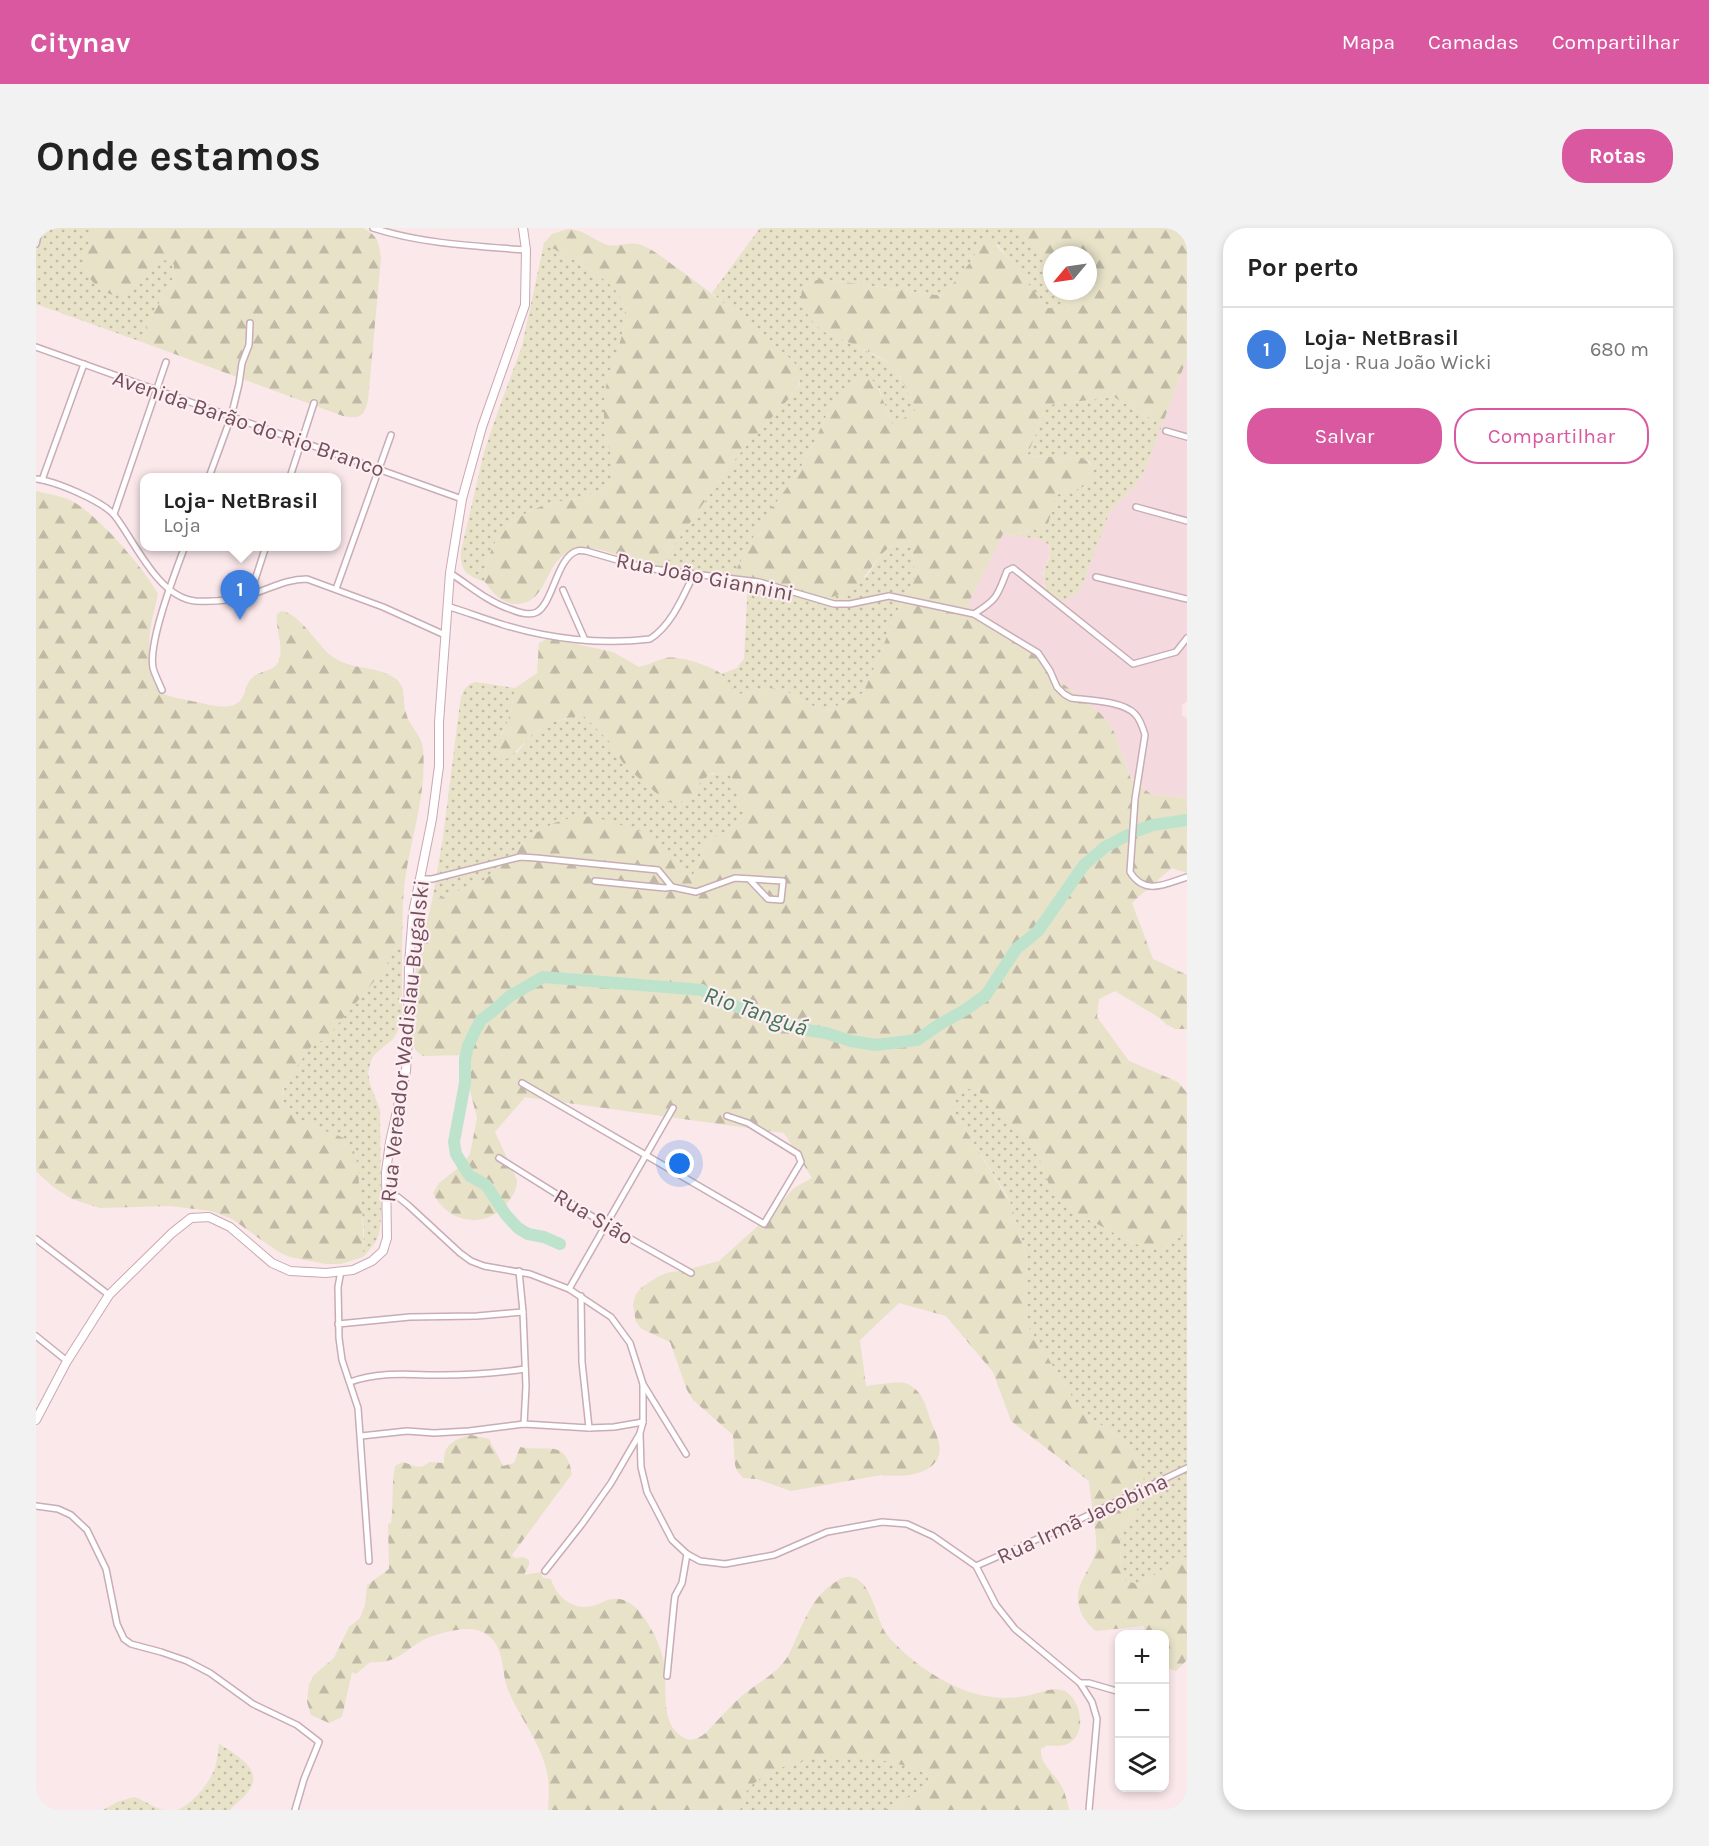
<!DOCTYPE html>
<html lang="pt">
<head>
<meta charset="utf-8">
<style>
	body { margin:0; font-family:Karla,sans-serif; background:#f2f2f2; color:#222 }
	.controls { position:absolute; right:18px; bottom:18px; display:grid; overflow:hidden; border-radius:12px; box-shadow:0 3px 9px #0003 }
	.controls button { width:54px; height:54px; display:grid; place-items:center; padding:0; border:0; border-bottom:2px solid #e0e0e0; background:#fff; color:#222; font:30px sans-serif }
	.compass { position:absolute; left:1007px; top:18px; width:54px; height:54px; border-radius:50%; background:#fff; box-shadow:0 3px 9px #0003; rotate:241deg }
	.you { position:absolute; left:644px; top:936px; width:21px; height:21px; margin:-15px; border:4px solid #fff; border-radius:50%; background:#1a73e8; box-shadow:0 0 0 9px #1a73e833 }
	.badge { display:grid; place-items:center; width:39px; height:39px; border-radius:50%; background:#d9589f; color:#fff; font-size:20px; font-weight:700 }
	.pin { position:absolute; translate:-50% -50px; filter:drop-shadow(0 2px 3px #0008) }
	.pin::after { content:''; position:absolute; top:32px; width:21px; height:18px; background:inherit; clip-path:polygon(0 0,100% 0,50% 100%) }
	.popup { position:absolute; left:104px; top:245px; width:201px; height:78px; box-sizing:border-box; display:grid; place-content:center; border-radius:12px; background:#fff; filter:drop-shadow(0 2px 4px #0005); font-size:20px; white-space:nowrap; color:#767676 }
	.popup b { font-size:22px; color:#222 }
	.popup::after { content:''; position:absolute; left:50%; top:100%; margin-left:-12px; border:12px solid transparent; border-top-color:#fff }
	.list { margin:0; padding:0; list-style:none }
	h2 { display:flex; justify-content:space-between; align-items:center; height:78px; margin:0; padding:0 24px; font-size:26px }
	h2 small { font-size:20px; font-weight:400; color:#767676 }
	.list li { display:grid; grid-template-columns:39px 1fr auto; gap:18px; align-items:center; box-sizing:border-box; height:84px; padding:0 24px; border-top:2px solid #e0e0e0 }
	.list b { display:block; font-size:22px; white-space:nowrap }
	.list p { margin:0; font-size:20px; white-space:nowrap; color:#767676 }
	.list em { font-size:20px; font-style:normal; color:#767676 }
	.actions { display:flex; gap:12px; padding:18px 24px }
	.actions a { flex:1; padding:14px 0; border:2px solid #d9589f; border-radius:24px; text-align:center; font-size:21px; color:#d9589f }
	.actions .main { background:#d9589f; color:#fff }
	.icon { flex:none; width:33px; height:33px; fill:none; stroke:currentColor; stroke-width:2; stroke-linecap:round; stroke-linejoin:round }
	.map { position:relative; flex:none; width:1151px; height:1582px; overflow:hidden; border-radius:24px }
	header { display:flex; align-items:center; gap:36px; box-sizing:border-box; height:84px; padding:0 30px; background:#d9589f; color:#fff }
	header strong { font-size:28px }
	nav { display:flex; gap:33px; margin-inline-start:auto; font-size:21px }
	.intro { display:flex; align-items:center; justify-content:space-between; box-sizing:border-box; height:144px; padding:0 36px }
	h1 { margin:0; font-size:42px }
	.button { padding:15px 27px; border-radius:24px; background:#d9589f; color:#fff; font-size:21px; font-weight:700 }
	main { display:flex; gap:36px; padding:0 36px }
	aside { flex:1; background:#fff; border-radius:24px; box-shadow:0 3px 9px #0003 }
	.map>svg:first-child { display:block }
</style>
</head>
<body>
<header>
<strong>Citynav</strong>
<nav><a>Mapa</a><a>Camadas</a><a>Compartilhar</a></nav>
</header>
<div class="intro"><h1>Onde estamos</h1><a class="button">Rotas</a></div>
<main>
<div class="map">
<svg width="1151" height="1582" viewBox="0 0 1151 1582">
	<defs>
		<pattern id="grass-dots" width="8" height="8" patternUnits="userSpaceOnUse" patternTransform="scale(1.5)"><rect width="8" height="8" fill="#e7e2c8"/><path d="M2 2h.1M6 6h.1" fill="none" stroke="#c0b9a6" stroke-width="1.8" stroke-linecap="round"/></pattern>
		<pattern id="forest-firs" width="22" height="20" patternUnits="userSpaceOnUse" patternTransform="scale(1.5)"><rect width="22" height="20" fill="#e7e2c8"/><path d="M5 1l3.5 6h-7zM16 11l3.5 6h-7z" fill="#c0b9a6"/></pattern>
	</defs>
	<rect width="100%" height="100%" fill="#fbe8eb"/>
	<polygon fill="#f4dadf" points="1151,130 1151,473 1146,477 1146,487 1151,491 1151,570 1115,566 1095,550 1078,504 1072,494 1063,484 1021,451 1005,430 982,413 964,405 931,378 967,306 1003,311 1012,316 1014,326 1007,345 1008,358 1012,365 1069,294 1074,283 1100,257 1111,237"/>
	<g fill="url(#grass-dots)">
		<path d="M0,0H60L53,14L79,67C102,61 105,38 122,33C125,32 128,32 132,32L138,37V48L112,95L106,114L0,76Z"/>
		<polygon points="724,0 979,0 1016,36 1016,63 1033,63 1034,80 1011,80 962,17 942,18 937,31 908,68 788,51 791,106 807,111 857,137 881,181 857,199 843,160 822,153 800,174 789,190 773,226 750,262 723,300 697,348 611,340 631,328 689,244 709,219 758,165 764,156 757,133 676,65"/>
		<path d="M508,15C530,29 573,47 585,70C589,77 589,85 589,93C581,130 565,163 569,201C570,219 586,241 570,257C555,272 528,271 509,277C475,287 447,318 449,354C430,347 424,343 425,323L448,224L461,186L486,118Z"/>
		<path d="M1078,169L1126,197L1111,237L1100,257L1074,283L1045,360C1040,366 1031,375 1021,371C1010,367 1006,354 1008,344C1009,338 1014,331 1014,325C1014,322 1013,319 1012,316L1003,311L967,306L992,304L1020,267L1049,259L1057,243L1054,234L1046,230L991,228L1011,177Z"/>
		<polygon points="855,317 875,319 880,348 857,391 846,422 827,465 788,484 750,463 739,460 703,466 696,461 685,446 701,440 708,431 712,351 767,363 777,368 830,349 847,324"/>
		<path d="M439,454L479,460L473,491L465,507L481,525L494,508L512,495L547,487L573,513L587,535L610,555L654,568C669,548 668,544 695,546L711,593L672,613L666,623L656,650L622,612L487,614L448,653L396,673L407,609L424,475C426,464 429,457 439,454Z"/>
		<path d="M366,715V787L362,803L357,811L339,826L335,832L332,845L334,856L344,882L345,988C344,1008 342,1014 327,1029L328,1001L319,925L313,915L256,888L248,878L246,869L250,854L289,795L356,723Z"/>
		<path d="M925,861H941L960,883L993,911L1006,936L1013,957L1042,986L1099,1016L1125,1018L1151,1006V1329C1138,1330 1117,1350 1104,1357L1085,1351L1084,1304L1107,1273L1094,1219L1086,1211L1056,1191L1040,1175L988,1093L991,1030L975,976L971,968L916,880Z"/>
		<path d="M183,1516C195,1523 224,1539 216,1557C212,1567 201,1574 194,1582H142C157,1575 173,1556 179,1540C181,1532 182,1524 183,1516Z"/>
		<path d="M806,1527C835,1530 867,1533 892,1547L893,1554L887,1562L849,1582H704C706,1576 707,1569 710,1564C726,1538 778,1528 806,1527Z"/>
		<path d="M98,1569C109,1572 117,1580 128,1582H67L81,1574Z"/>
	</g>
	<g fill="url(#forest-firs)">
		<path d="M60,0H327C342,8 343,14 345,30L332,172C328,189 324,191 307,188L106,114L112,95L138,48V37L132,32C104,34 106,59 85,66C77,69 71,65 64,60C38,40 47,25 60,0Z"/>
		<path d="M979,0H1151V130L1126,197L1078,169L1011,177L991,228L1046,230C1053,234 1057,237 1057,245C1056,263 1032,262 1020,267L1012,296C997,304 983,305 967,306L931,378L964,405L982,413L1005,430L1021,451L1063,484L1072,494L1078,504L1095,551L1115,566L1151,570V645L1136,640L1123,651L1117,660L1108,664L1096,675L1117,731L1151,747V801H1139L1130,796L1122,789L1079,763L1063,771L1061,789L1093,833L1142,854L1151,865V1006L1125,1018L1115,1020L1099,1016L1042,986L1024,973L1013,957L1006,936L993,911L960,883L941,861H925L916,880L975,976L991,1030L989,1093L1040,1175L1056,1191L1086,1211L1094,1219L1103,1234L1107,1245L1109,1262L1107,1273L1084,1304L1085,1351L1104,1357C1117,1350 1138,1330 1151,1329V1432L1140,1443L1129,1439L1128,1406H1110L1108,1398L1060,1403C1046,1393 1038,1375 1044,1358C1048,1346 1057,1335 1060,1323C1062,1312 1054,1267 1053,1253L975,1193L957,1144L910,1088L863,1075L824,1112L830,1158C841,1157 863,1152 872,1156C886,1163 890,1177 894,1191C898,1201 906,1216 903,1227C896,1249 863,1249 845,1247L755,1263L721,1251L707,1250L701,1243L699,1237L697,1207L657,1172L651,1162L634,1114L606,1101L600,1094L597,1077L600,1066L606,1059L623,1048L634,1044L646,1043L683,1033L733,988L758,960L776,950L748,905L489,869L459,904L481,952C481,961 477,968 472,974C451,1002 412,996 397,965L403,955L426,937L434,926L441,890L425,827L387,828C377,823 377,816 376,807L380,739L396,673L448,653L487,614L498,606L518,595L541,588L559,589L614,606L622,612L656,650L666,623L672,613L710,593L695,546L676,545L667,551L654,568L645,574L636,575L626,570L597,545L587,535L573,513L547,487C528,491 510,493 495,508C486,516 481,524 471,531L463,527C461,511 469,503 473,489C476,480 477,469 479,460L501,445L503,415L512,410L577,424L603,439C613,437 621,432 630,430C642,427 675,438 684,445C692,451 693,460 703,466L739,460L750,463L788,484L827,465L846,422L857,391L880,348L875,319L855,317C830,339 829,363 791,370L697,348C707,329 716,309 728,291C743,270 760,249 773,226C782,208 787,189 801,173C808,165 821,148 833,150C842,151 853,190 857,198L881,181C875,171 862,142 855,136C845,129 817,116 805,111C799,108 793,107 788,104C776,96 756,70 770,57C775,52 782,52 788,51L907,68L937,31L942,18L948,13H956L973,31L1011,80H1034L1033,63H1052V27H1016V36Z"/>
		<path d="M532,1C549,2 554,10 569,16C581,21 593,12 605,17C619,22 632,34 644,42C680,68 714,96 748,125C764,139 771,145 758,165L709,219L689,244L631,328L611,340C587,330 558,312 531,325C509,336 511,374 482,376C467,377 457,365 449,354C447,317 477,285 513,276C530,271 560,271 572,255C584,239 571,221 569,203C567,187 568,170 571,153C576,130 598,93 585,70C572,47 530,29 508,15L516,6Z"/>
		<path d="M0,263C12,266 26,268 36,273C63,288 107,339 122,366C120,376 117,387 115,397C112,412 112,455 124,464C134,470 148,471 160,474C171,476 189,482 200,476C211,470 208,456 217,449C223,443 235,444 241,436C250,422 239,402 241,386L246,383C268,388 281,420 300,431C318,442 343,438 360,451C371,460 366,473 370,485C373,498 386,507 387,521C391,565 375,609 369,652C366,673 367,694 366,715L356,723L350,739L288,813L278,814C251,857 219,874 286,902C295,905 308,908 314,916C322,927 322,943 323,956C323,962 326,968 326,974C326,992 328,1010 327,1029L305,1036H290L254,1029L241,1023L196,991L175,983L134,978L64,980L36,971L16,958L0,943Z"/>
		<path d="M435,1207L453,1211L467,1238L478,1235L484,1219C511,1225 529,1209 536,1246L476,1327L479,1330L487,1329L493,1332V1337L488,1347L505,1344L507,1350L515,1351C520,1369 538,1383 556,1378C565,1376 573,1369 583,1371C598,1373 608,1388 615,1401C621,1411 626,1424 628,1435C632,1458 623,1493 645,1508C654,1515 661,1511 670,1505C682,1492 694,1478 708,1466C723,1454 742,1445 752,1428C766,1401 773,1369 801,1353C804,1351 809,1348 814,1349C836,1350 840,1393 851,1407C862,1420 878,1434 892,1443C921,1463 955,1475 990,1468C1001,1466 1015,1459 1026,1462C1048,1468 1057,1526 1012,1517L1005,1521C1004,1536 1015,1542 1023,1554C1029,1563 1031,1572 1033,1582H849L887,1562L893,1554L892,1547C879,1540 867,1537 853,1534C813,1525 772,1525 735,1545C726,1549 716,1555 710,1564C707,1570 706,1576 704,1582H512C513,1566 514,1552 509,1537C501,1509 481,1486 471,1459C466,1444 468,1423 456,1411C450,1404 441,1401 432,1401C417,1401 400,1406 387,1412C366,1424 361,1436 334,1434L320,1446L316,1444L306,1489L293,1495L275,1487L271,1474L273,1456L278,1447L298,1430L313,1399L324,1390L329,1377L331,1357L353,1341L352,1296L355,1295C358,1276 355,1257 359,1238L367,1234C377,1237 384,1243 393,1234L408,1235C407,1216 419,1211 435,1207Z"/>
	</g>
	<g fill="none" stroke-linecap="round" stroke-linejoin="round">
		<g stroke="#bee3cc" stroke-width="12">
			<polyline points="1100,603 1117,597 1151,592"/>
			<polyline points="524,1016 508,1009 492,1006 482,1000 470,987 450,957 434,948 431,944 420,926 418,914 429,855 429,831 432,818 440,801 445,792 457,783 474,768 507,749 666,762 689,774 739,793 764,801 790,805 815,813 840,817 881,812 904,796 929,782 950,767 980,721 1002,703 1048,637 1069,619 1092,607"/>
		</g>
		<g stroke="#c9acb6" stroke-width="8">
			<g id="street">
				<path d="M337,0C387,16 438,18 490,22"/>
				<polyline points="0,16 4,0"/>
				<polyline points="0,119 426,271"/>
				<polyline points="1130,203 1151,209"/>
				<polyline points="173,249 195,189 203,156 206,135 213,117 214,95"/>
				<polyline points="254,249 278,175"/>
				<path d="M0,251C19,253 67,273 79,288C99,314 122,369 159,373C176,374 197,372 213,367C234,361 249,351 271,351L347,379L409,407"/>
				<polyline points="6,252 48,136"/>
				<polyline points="1100,279 1151,293"/>
				<polyline points="78,286 130,134"/>
				<path d="M414,345C433,357 452,374 474,381C481,384 494,388 501,384C517,375 521,329 541,323C544,322 547,323 550,323L609,340L723,354L798,376H814L853,368L938,386C962,371 961,368 971,343L977,340L1097,436L1140,424L1151,410"/>
				<polyline points="1060,349 1151,371"/>
				<polyline points="300,361 355,207"/>
				<polyline points="527,362 549,412"/>
				<polyline points="214,367 230,318"/>
				<path d="M411,378C430,384 449,391 468,397C514,411 566,417 614,411C636,397 647,368 658,346"/>
				<path d="M938,386L1002,425L1014,443L1021,459L1028,466L1035,470C1052,472 1087,473 1099,486C1104,491 1107,500 1109,507L1099,571L1094,644C1109,668 1129,656 1151,649"/>
				<path d="M126,462C123,455 119,447 117,440C112,414 139,345 149,318"/>
				<polyline points="384,651 396,651 484,629 500,630 622,642 636,659 660,664 699,650 747,653 745,672 732,671 713,651"/>
				<polyline points="559,653 629,660 636,659"/>
				<polyline points="486,855 728,996 765,934 762,926 712,895 691,888"/>
				<polyline points="463,930 570,997 655,1045"/>
				<polyline points="350,967 362,969 372,977 424,1025 435,1033 448,1038 494,1046 533,1061 575,1089 594,1115 607,1156 607,1194 604,1205 605,1239 611,1264 636,1312 651,1326 664,1333 689,1336 738,1327 791,1304 846,1294 871,1296 897,1308 940,1338 960,1377 979,1401 1044,1455 1056,1474 1061,1491 1053,1582"/>
				<polyline points="0,1011 73,1067"/>
				<polyline points="305,1043 302,1059 303,1110 306,1132 322,1180 333,1333"/>
				<polyline points="483,1043 487,1084 490,1158 488,1196"/>
				<polyline points="533,1061 637,880"/>
				<polyline points="545,1068 546,1134 553,1200"/>
				<polyline points="302,1096 374,1089 441,1088 487,1084"/>
				<polyline points="0,1108 31,1133"/>
				<path d="M314,1154C346,1143 373,1147 406,1147C434,1147 461,1145 489,1141"/>
				<polyline points="607,1156 650,1226"/>
				<polyline points="325,1208 371,1203 398,1205 433,1203 488,1196 553,1200 578,1199 607,1194"/>
				<polyline points="0,1278 22,1281 35,1287 51,1302 70,1341 81,1396 88,1411 95,1416 125,1424 151,1433 174,1445 217,1476 261,1497 283,1514 268,1551 259,1582"/>
				<polyline points="940,1338 1015,1305 1151,1240"/>
				<polyline points="509,1343 546,1296 575,1255 603,1207"/>
				<polyline points="631,1448 638,1376 639,1368 646,1355 651,1326"/>
				<polyline points="1044,1455 1053,1455 1084,1464"/>
			</g>
		</g>
		<g stroke="#caa8b3" stroke-width="10">
			<polyline id="secondary" points="0,1192 31,1133 73,1067 136,1005 155,990 173,989 194,999 236,1035 254,1043 290,1045 317,1042 336,1033 347,1023 351,1010 350,944 354,914 370,843 372,808 373,736 377,685 396,591 403,538 403,494 414,345 426,271 446,199 489,77 490,22 487,0"/>
		</g>
		<use href="#street" stroke="#fff" stroke-width="5"/>
		<use href="#secondary" stroke="#fff" stroke-width="8"/>
	</g>
	<g text-anchor="middle" stroke-width="4.5" stroke-linejoin="round" paint-order="stroke">
		<g font-size="22" fill="#734e5d" stroke="#fdeef1">
			<text transform="translate(213 195) rotate(19)" y="8">Avenida Barão do Rio Branco</text>
			<text transform="translate(669 348) rotate(11)" y="8">Rua João Giannini</text>
			<text transform="translate(368 813) rotate(-84)" y="8">Rua Vereador Wadislau Bugalski</text>
			<text transform="translate(558 988) rotate(31)" y="8">Rua Sião</text>
			<text transform="translate(1046 1290) rotate(-25)" y="8">Rua Irmã Jacobina</text>
		</g>
		<g font-size="24" font-style="italic" fill="#437658" stroke="#fdeef1">
			<text transform="translate(720 783) rotate(19)" y="8">Rio Tanguá</text>
		</g>
	</g>
</svg>
<div class="controls">
<button>+</button>
<button>−</button>
<button><svg class="icon" aria-label="layers" viewBox="0 0 24 24"><path d="M12 4l9 5-9 5-9-5zM3 14l9 5 9-5"/></svg></button>
</div>
<svg class="compass" viewBox="-18 -18 36 36"><path d="M0-13l5 13h-10z" fill="#e53935"/><path d="M0 13l5-13h-10z" fill="#767676"/></svg>
<div class="you"></div>
<div class="pin badge" style="left:204px;top:392px;background:#3f7fe0">1</div>
<div class="popup"><b>Loja- NetBrasil</b>Loja</div>
</div>
<aside>
<h2>Por perto<small></small></h2>
<ul class="list">
<li><span class="badge" style="background:#3f7fe0">1</span><div><b>Loja- NetBrasil</b><p>Loja · Rua João Wicki</p></div><em>680 m</em></li>
</ul>
<div class="actions"><a class="main">Salvar</a><a>Compartilhar</a></div>
</aside>
</main>
</body>
</html>
